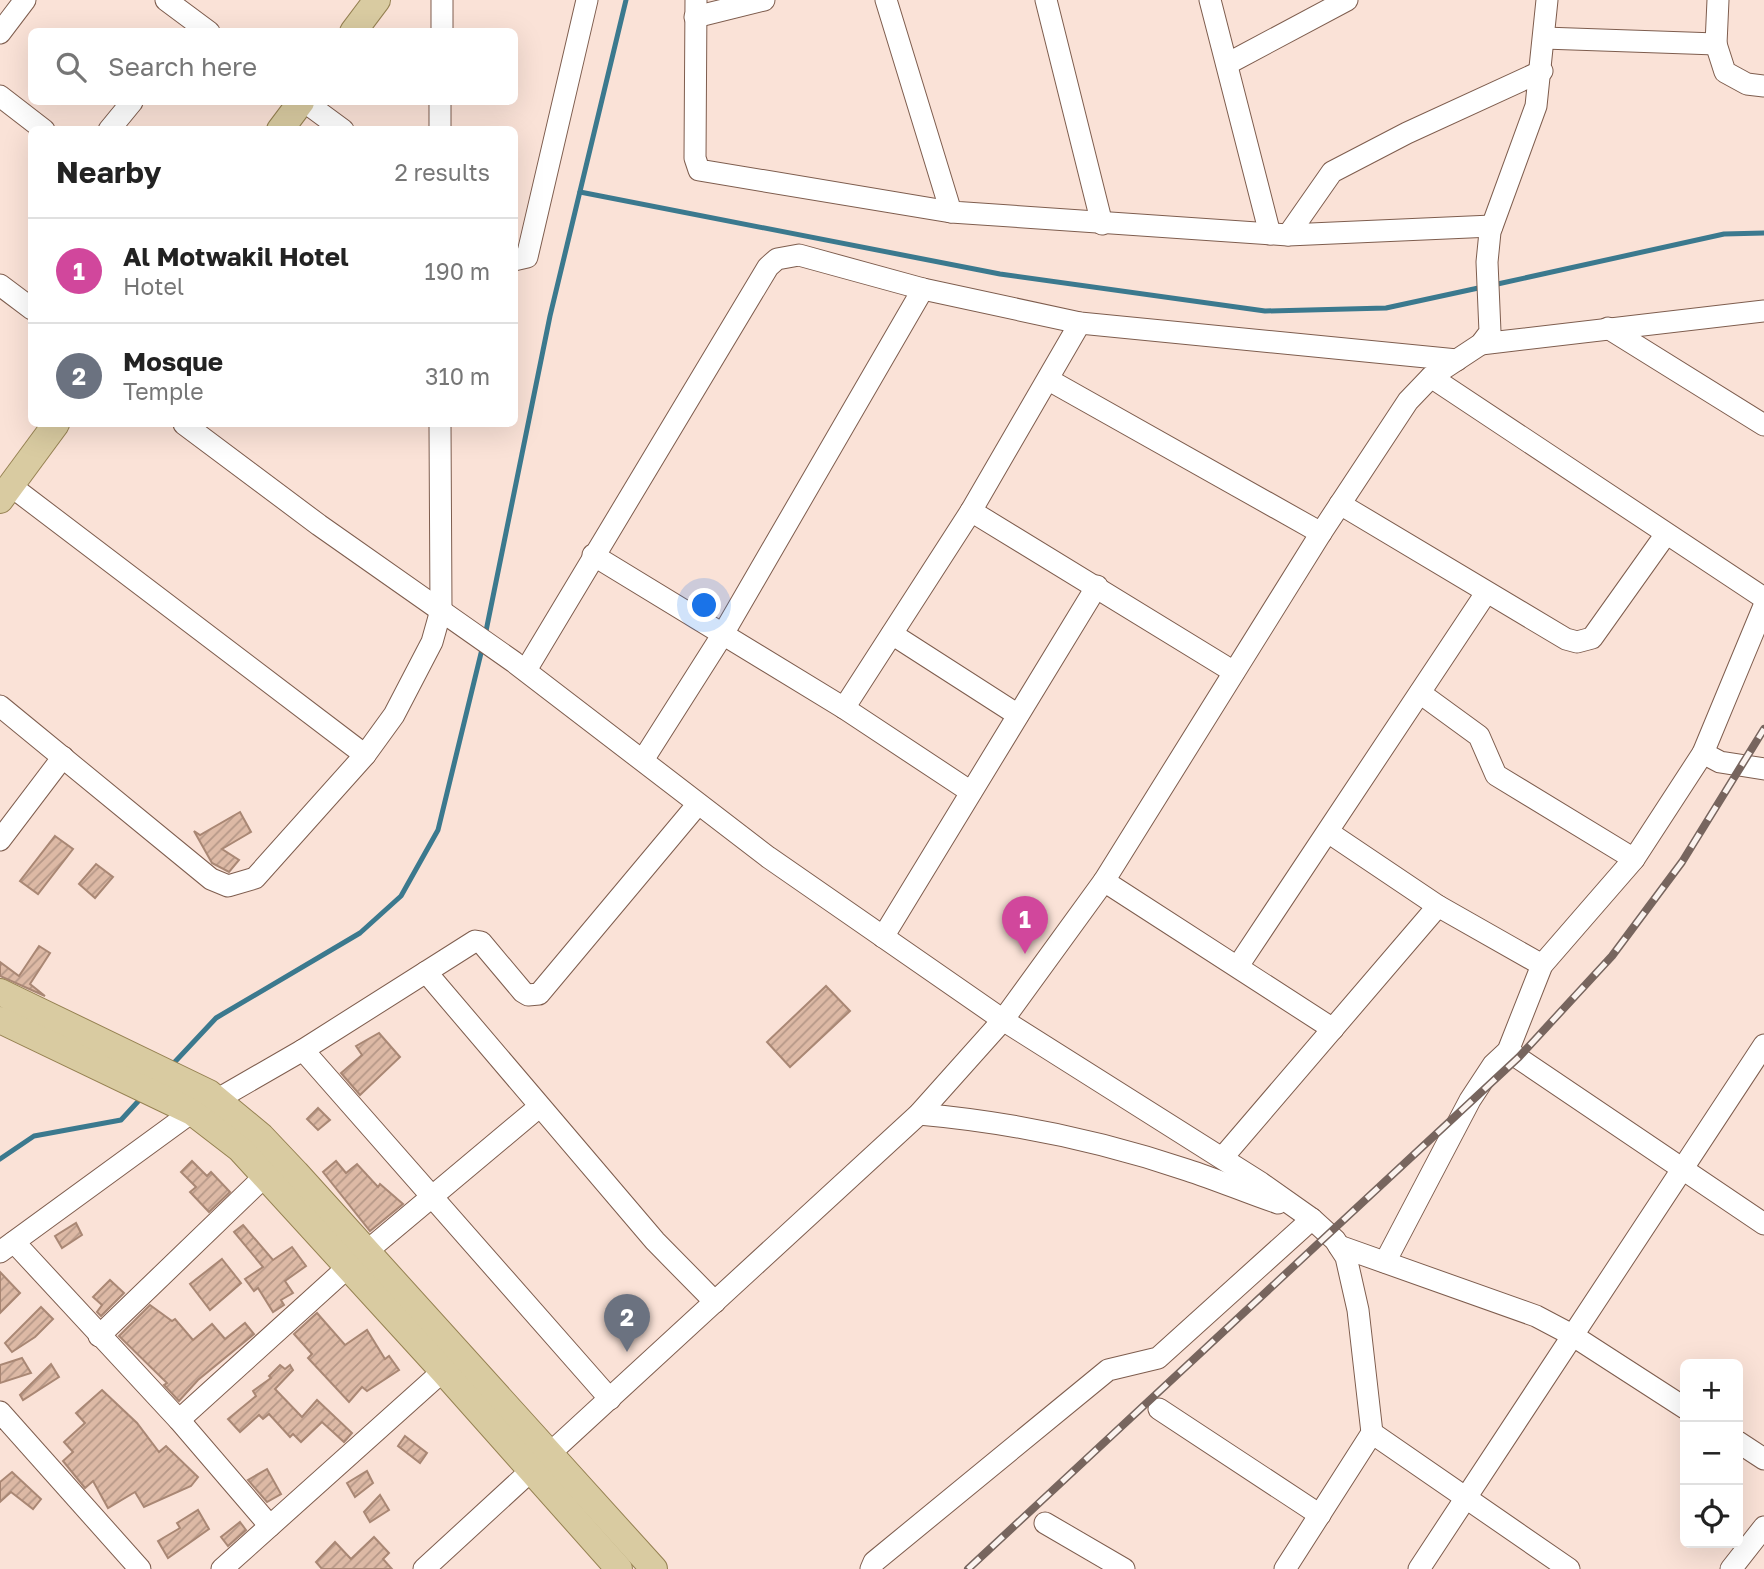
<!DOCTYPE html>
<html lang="en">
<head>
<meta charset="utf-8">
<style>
	body { margin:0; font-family:"Golos Text",sans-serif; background:#f2f2f2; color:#222 }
	.controls { position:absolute; right:21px; bottom:21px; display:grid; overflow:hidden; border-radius:10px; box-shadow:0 7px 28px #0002 }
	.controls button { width:63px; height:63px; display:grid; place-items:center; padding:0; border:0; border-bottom:2px solid #e0e0e0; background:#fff; color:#222; font:35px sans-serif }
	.you { position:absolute; left:705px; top:606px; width:24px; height:24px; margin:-18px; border:5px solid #fff; border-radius:50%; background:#1a73e8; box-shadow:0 0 0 10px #1a73e833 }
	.badge { display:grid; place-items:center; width:46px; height:46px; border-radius:50%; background:#d93025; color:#fff; font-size:23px; font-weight:700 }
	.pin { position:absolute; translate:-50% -58px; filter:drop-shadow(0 2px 4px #0008) }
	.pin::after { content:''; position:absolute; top:37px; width:24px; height:21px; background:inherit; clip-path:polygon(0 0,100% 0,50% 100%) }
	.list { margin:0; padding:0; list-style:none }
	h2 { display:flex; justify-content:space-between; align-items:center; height:91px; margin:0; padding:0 28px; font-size:30px }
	h2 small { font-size:23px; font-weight:400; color:#767676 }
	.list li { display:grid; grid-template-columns:46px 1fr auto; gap:21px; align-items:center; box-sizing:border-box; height:105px; padding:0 28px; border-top:2px solid #e0e0e0 }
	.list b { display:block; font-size:26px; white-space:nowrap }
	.list p { margin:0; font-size:23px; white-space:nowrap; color:#767676 }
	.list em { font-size:23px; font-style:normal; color:#767676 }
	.icon { flex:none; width:38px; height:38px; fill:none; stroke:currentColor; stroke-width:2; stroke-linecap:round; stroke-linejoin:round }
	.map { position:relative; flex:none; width:1764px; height:1569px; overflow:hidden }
	.search { position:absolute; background:#fff; box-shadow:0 7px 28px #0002; left:28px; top:28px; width:490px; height:77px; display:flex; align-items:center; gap:18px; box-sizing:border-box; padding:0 24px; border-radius:10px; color:#767676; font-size:26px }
	.panel { position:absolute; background:#fff; box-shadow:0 7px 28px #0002; left:28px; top:126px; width:490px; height:301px; border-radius:10px }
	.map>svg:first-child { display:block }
</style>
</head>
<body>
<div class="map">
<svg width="1764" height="1569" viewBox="0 0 1764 1569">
	<defs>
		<pattern id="building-hatch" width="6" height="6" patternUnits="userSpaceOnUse" patternTransform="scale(1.75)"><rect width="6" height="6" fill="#ddb9a5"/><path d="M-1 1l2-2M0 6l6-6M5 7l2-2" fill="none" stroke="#b59787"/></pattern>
	</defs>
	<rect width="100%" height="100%" fill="#fae2d7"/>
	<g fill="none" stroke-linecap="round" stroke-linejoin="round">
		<g stroke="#3b798e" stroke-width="5">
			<polyline points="580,192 1000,274 1265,311 1386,308 1483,287"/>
			<polyline points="1493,285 1724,234 1764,233"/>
			<polyline points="485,636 550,316 626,0"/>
			<polyline points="171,1066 216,1018 360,933 401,896 438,830 483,645"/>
			<polyline points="0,1159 34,1136 121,1120 143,1096"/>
		</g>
	</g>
	<g fill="url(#building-hatch)" stroke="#a98774" stroke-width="2">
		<polygon points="240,812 251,832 222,849 239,860 229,872 212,863 194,831 200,835"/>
		<polygon points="55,836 73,849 38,894 20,881"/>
		<polygon points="96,864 113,877 95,898 79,884"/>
		<polygon points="39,946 50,953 30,984 45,996 0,976 0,962 19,976"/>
		<polygon points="826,986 850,1011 790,1067 767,1042"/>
		<polygon points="379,1033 400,1057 360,1095 341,1073 362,1055 356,1046"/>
		<polygon points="318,1108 330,1120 318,1130 307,1119"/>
		<polygon points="192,1161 207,1176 211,1172 230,1192 209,1212 190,1192 196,1187 181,1172"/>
		<polygon points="336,1161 346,1173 357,1164 378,1187 380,1184 403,1204 370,1231 323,1172"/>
		<polygon points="76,1223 82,1235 62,1248 55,1236"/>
		<polygon points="243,1225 273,1260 292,1247 306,1266 285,1281 293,1293 281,1300 284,1305 273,1312 258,1288 254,1291 245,1279 263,1267 234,1232"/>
		<polygon points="222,1259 241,1283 210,1310 190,1284"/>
		<polygon points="0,1272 20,1293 0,1313"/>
		<polygon points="110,1280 124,1293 101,1316 97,1312 102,1305 93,1297"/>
		<polygon points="150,1305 172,1321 175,1319 193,1340 212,1324 225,1339 245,1323 254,1334 198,1380 179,1401 164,1385 167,1383 119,1336"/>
		<polygon points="41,1307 53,1319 35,1337 12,1352 5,1343"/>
		<polygon points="317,1313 345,1345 367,1330 385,1359 389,1356 399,1370 367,1391 362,1387 349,1402 308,1358 312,1354 294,1334"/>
		<polygon points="22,1358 31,1373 0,1383 0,1365"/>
		<polygon points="51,1364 59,1377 23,1400 20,1395"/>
		<polygon points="280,1365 285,1369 290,1365 293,1370 275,1389 302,1417 317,1400 352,1433 344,1442 322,1422 301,1442 293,1434 290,1437 269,1414 263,1419 259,1415 240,1432 228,1419 256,1396 253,1391 271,1378 269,1376"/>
		<polygon points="102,1390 137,1423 159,1452 166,1446 198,1477 191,1486 144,1507 135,1492 108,1508 93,1481 85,1488 63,1461 73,1452 64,1442 85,1423 76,1413"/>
		<polygon points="405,1436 427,1453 420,1463 398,1446"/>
		<polygon points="267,1469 281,1494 267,1502 248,1480"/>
		<polygon points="367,1471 373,1483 355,1497 347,1483"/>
		<polygon points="12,1472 41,1499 33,1509 11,1492 0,1502 0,1482"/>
		<polygon points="380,1495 389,1510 370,1522 364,1512"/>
		<polygon points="198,1510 209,1529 168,1558 158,1541 180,1528 177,1523"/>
		<polygon points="240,1522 246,1530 228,1546 221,1537"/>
		<polygon points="374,1537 389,1553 383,1559 392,1569 322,1569 316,1562 335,1542 351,1559"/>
	</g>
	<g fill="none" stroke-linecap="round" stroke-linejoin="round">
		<g stroke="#7e5d4e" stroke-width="23">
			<g id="minor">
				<polyline points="166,0 209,32"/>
				<polyline points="696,0 695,158 699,170 951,212"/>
				<polyline points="886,0 951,212 1288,235 1492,226"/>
				<polyline points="1046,0 1102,224"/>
				<polyline points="1210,0 1270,234"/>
				<polyline points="695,17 764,0"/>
				<polyline points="442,32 442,0"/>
				<polyline points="0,33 25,0"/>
				<polyline points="1544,38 1716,44 1718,0"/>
				<polyline points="1716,44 1725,72 1747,84 1764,86"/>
				<polyline points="1227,64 1347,0"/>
				<polyline points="0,96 44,130"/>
				<polyline points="305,102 343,130"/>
				<polyline points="109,130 132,102"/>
				<polyline points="440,130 440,102"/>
				<polyline points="1288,235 1332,172 1407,133 1542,71"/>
				<polyline points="514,260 527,257 587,0"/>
				<polyline points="0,285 32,309"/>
				<polyline points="1608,328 1764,425"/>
				<polyline points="1481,344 1764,311"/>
				<polyline points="1431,377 1764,598"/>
				<polyline points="1049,380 1321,533"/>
				<polyline points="184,424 319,525 514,662 768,857 1003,1020 1261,1183 1312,1219 1335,1240 1346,1257 1358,1310 1372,1433 1285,1569"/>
				<polyline points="11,486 365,755"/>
				<polyline points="1340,504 1566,639 1577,642 1592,638 1666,534"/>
				<polyline points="971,511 1234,672"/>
				<polyline points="593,555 844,708 971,792"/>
				<polyline points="892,634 1018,715"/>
				<polyline points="526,670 768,267 777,259 799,255 923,289 1080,323 1457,360"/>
				<polyline points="1420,693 1479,736 1496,775 1634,859"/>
				<polyline points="0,706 211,879 228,886 255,878 365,755 394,715 432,642 441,610 440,424"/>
				<polyline points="844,708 971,511 1080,323"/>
				<polyline points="1703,753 1720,762 1764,769"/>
				<polyline points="643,760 723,634 923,289"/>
				<polyline points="1328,832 1438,906 1542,965"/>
				<polyline points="0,840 63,757"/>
				<polyline points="1104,881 1333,1029"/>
				<polyline points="883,937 1097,586"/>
				<polyline points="1238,966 1486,593"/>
				<polyline points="426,972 655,1241 715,1302"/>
				<polyline points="303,1050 610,1399"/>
				<polyline points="1508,1051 1764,1224"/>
				<polyline points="218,1099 303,1050 475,941 481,942 523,992 528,995 539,994 698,804"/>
				<path d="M919,1114C1009,1122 1101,1141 1187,1170C1218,1180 1248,1193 1278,1203"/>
				<polyline points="1223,1157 1438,906"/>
				<polyline points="14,1242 179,1420 270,1526"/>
				<polyline points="1339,1246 1536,1316 1572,1335 1685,1408"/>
				<polyline points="0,1252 192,1112"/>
				<polyline points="1385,1262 1470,1100 1493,1065 1508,1051 1542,965 1634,859 1703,753 1764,606"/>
				<polyline points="99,1336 266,1175"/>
				<polyline points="1159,1409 1320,1515"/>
				<polyline points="0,1412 140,1569"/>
				<polyline points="179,1420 348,1267 539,1107"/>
				<polyline points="1372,1433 1569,1569"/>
				<polyline points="1738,1442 1764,1459"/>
				<polyline points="1045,1523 1124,1569"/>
				<polyline points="222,1569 443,1371"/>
				<polyline points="424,1569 919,1114 1003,1020 1104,881 1321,533 1408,401 1431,377 1481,344 1490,332 1487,262 1490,232 1536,106 1547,0"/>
				<polyline points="871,1569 874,1562 1108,1370 1158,1358 1312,1219"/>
				<polyline points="1419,1569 1764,1045"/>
				<polyline points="1731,1569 1764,1527"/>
			</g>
		</g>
		<g stroke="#958151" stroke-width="28">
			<g id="major">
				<polyline points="353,32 377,0"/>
				<polyline points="280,130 301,102"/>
				<polyline points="0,500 56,424"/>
				<polyline points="0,992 209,1093 261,1136 296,1173 654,1569"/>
				<polyline points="0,1020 192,1112 240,1149 443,1371 619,1569"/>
			</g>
		</g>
		<use href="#minor" stroke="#fff" stroke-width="21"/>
		<use href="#major" stroke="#d9cba1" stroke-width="26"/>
		<g stroke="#77655e" stroke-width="8">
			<polyline id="rail" points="968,1569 1519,1057 1612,956 1682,862 1764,729"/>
		</g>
		<use href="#rail" stroke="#fbf3ef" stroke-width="5" stroke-dasharray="16" stroke-linecap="butt"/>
	</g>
</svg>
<div class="controls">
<button>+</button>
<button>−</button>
<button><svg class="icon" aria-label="locate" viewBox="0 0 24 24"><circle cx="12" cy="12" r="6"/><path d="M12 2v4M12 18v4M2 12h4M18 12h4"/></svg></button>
</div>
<div class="you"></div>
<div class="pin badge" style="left:1025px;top:954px;background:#d1479c">1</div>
<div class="pin badge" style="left:627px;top:1352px;background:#6b7280">2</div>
<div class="search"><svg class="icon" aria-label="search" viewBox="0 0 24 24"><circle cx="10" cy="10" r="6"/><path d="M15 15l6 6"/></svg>Search here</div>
<section class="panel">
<h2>Nearby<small>2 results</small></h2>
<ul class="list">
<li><span class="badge" style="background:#d1479c">1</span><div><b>Al Motwakil Hotel</b><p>Hotel</p></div><em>190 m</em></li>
<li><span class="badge" style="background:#6b7280">2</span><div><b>Mosque</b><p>Temple</p></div><em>310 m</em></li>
</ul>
</section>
</div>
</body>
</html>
